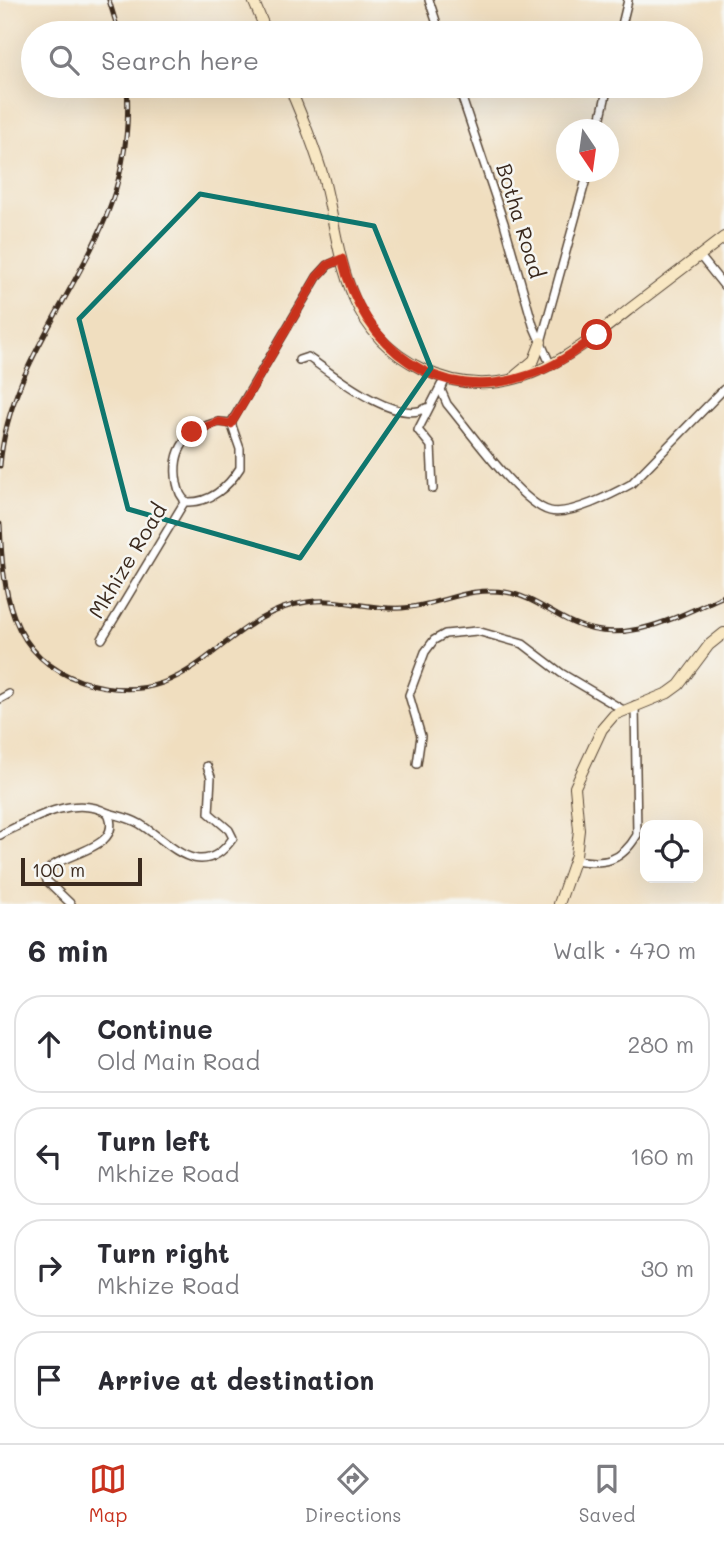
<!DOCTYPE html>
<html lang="en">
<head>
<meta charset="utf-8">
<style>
	body { margin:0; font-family:Mali,sans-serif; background:#f7f7f7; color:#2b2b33 }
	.controls { position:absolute; right:21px; bottom:21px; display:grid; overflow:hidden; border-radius:14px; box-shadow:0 7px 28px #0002 }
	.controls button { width:63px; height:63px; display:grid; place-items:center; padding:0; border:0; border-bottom:2px solid #e1e1e2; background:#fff; color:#2b2b33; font:35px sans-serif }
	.compass { position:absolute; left:556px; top:119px; width:63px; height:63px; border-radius:50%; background:#fff; box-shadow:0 7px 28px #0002; rotate:167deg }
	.scale { position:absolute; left:21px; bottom:18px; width:121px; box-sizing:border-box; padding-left:7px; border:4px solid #3b2a1e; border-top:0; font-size:19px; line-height:24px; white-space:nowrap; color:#3b2a1e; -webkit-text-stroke:5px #f6f6f2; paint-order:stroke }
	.stop { position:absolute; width:21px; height:21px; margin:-16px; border:5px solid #c8321e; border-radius:50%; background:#fff }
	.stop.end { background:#c8321e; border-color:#fff; box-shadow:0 2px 7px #0008 }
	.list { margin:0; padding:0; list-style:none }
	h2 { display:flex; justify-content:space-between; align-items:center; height:91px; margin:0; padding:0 28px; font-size:30px }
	h2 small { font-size:23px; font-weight:400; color:#7c7c81 }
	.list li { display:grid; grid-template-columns:46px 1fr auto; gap:21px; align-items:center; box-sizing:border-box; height:98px; margin:0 14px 14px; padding:0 14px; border:2px solid #e1e1e2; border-radius:28px }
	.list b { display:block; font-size:26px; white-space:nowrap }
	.list p { margin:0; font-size:23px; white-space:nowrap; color:#7c7c81 }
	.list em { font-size:23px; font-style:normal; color:#7c7c81 }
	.icon { flex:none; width:38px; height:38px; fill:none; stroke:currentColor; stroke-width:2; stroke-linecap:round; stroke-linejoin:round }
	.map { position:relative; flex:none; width:724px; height:904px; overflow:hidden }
	.search { position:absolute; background:#fff; box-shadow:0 7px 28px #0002; left:21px; right:21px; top:21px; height:77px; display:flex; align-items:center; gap:18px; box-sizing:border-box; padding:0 24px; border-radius:38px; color:#7c7c81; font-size:26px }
	.sheet { height:539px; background:#fff }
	nav { display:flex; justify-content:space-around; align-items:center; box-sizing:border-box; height:98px; border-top:2px solid #e1e1e2; background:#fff; font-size:19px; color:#7c7c81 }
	nav a { display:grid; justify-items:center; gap:4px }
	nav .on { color:#c8321e }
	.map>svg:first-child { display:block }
</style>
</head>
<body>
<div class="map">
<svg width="724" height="904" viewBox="0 0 724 904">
	<rect width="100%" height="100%" fill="#f6f6f2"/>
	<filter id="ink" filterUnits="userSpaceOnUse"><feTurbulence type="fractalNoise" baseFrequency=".0143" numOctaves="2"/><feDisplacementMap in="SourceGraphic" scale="14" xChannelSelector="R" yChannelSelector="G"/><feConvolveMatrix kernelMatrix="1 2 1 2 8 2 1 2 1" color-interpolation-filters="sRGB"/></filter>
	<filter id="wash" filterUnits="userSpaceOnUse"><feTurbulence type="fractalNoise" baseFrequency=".00686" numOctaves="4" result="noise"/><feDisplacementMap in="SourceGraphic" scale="28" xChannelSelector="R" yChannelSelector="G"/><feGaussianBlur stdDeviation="1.57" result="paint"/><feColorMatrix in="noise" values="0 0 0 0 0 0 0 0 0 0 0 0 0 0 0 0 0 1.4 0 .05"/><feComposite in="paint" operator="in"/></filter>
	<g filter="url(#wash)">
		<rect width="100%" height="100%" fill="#f0debf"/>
	</g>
	<g filter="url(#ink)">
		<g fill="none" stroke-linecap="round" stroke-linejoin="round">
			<g stroke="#564536" stroke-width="10">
				<g id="street">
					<polyline points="429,0 440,33"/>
					<polyline points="427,33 439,29"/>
					<polyline points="620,33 628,0"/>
					<polyline points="458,86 504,223 533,325 551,366"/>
					<polyline points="598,130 608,86"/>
					<polyline points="700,256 724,286"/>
					<polyline points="541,342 588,172"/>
					<path d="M299,360L308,357C332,374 396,426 426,408"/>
					<path d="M446,378L441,390L447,404C468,429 521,504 550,511C570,516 613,494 631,484L724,389"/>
					<path d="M219,422L231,423L240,449V468C228,487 210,503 187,502C180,497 179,491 177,483C171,450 187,429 219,422Z"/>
					<polyline points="231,423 317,277 328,265 342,259"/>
					<polyline points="433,489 431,446 418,430 441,385"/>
					<polyline points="102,639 185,501"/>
					<polyline points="0,699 9,694"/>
					<polyline points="417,764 421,736 409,695 425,652 434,640 445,634 477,631 523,644 561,673 625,711"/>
					<path d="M108,813C119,816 130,818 140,824C170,843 201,884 233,838L229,830L209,813L211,777L207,766"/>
					<path d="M0,835C32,819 73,794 108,813C125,851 60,851 45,873L47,881L71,904"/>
					<path d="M575,860C604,865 621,862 637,835L635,705"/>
				</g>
			</g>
			<g stroke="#564536" stroke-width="12">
				<g id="secondary">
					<polyline points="253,0 267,33"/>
					<path d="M289,86C302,116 315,148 324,180C334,219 338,261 354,298C367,330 391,354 422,369C506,409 568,358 631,308C662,284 693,261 724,237"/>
					<polyline points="516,375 534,360 541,342"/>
					<polyline points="559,904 576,855 579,830 575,787 602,729 614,715 668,693 679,685 709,645 724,633"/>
				</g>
			</g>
			<use href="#street" stroke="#fff" stroke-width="7"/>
			<use href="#secondary" stroke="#f8e7c3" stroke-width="10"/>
			<g stroke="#3b2a1e" stroke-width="5">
				<g id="rail">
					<polyline points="109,0 119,33"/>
					<path d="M0,466C8,371 71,302 106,217C123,175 130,131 127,86"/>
					<path d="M0,524C3,589 8,656 81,681C194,718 218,615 307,602C339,597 369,610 402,608C438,606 468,586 505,592C531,596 550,613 573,623C625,647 676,617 724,596"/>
				</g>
			</g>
			<use href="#rail" stroke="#f6f6f2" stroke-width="2.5" stroke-dasharray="8" stroke-linecap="butt"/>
		</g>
	</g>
	<g fill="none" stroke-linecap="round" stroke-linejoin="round" filter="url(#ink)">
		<path stroke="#c8321e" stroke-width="9" d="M192,432L219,422L231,424L317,277L328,265L342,259C363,347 437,407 529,375C555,367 576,351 597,335"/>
	</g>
	<path fill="none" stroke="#0f766e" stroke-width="5" stroke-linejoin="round" d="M200,194L374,226L431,368L300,558L128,509L79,319Z"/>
	<g text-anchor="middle" stroke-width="5" stroke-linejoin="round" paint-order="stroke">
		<g font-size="21" fill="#3b2a1e" stroke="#f6f6f2">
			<text transform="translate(520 221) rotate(73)" y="7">Botha Road</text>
			<text transform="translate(128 561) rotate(-59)" y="7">Mkhize Road</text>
		</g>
	</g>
</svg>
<div class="controls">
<button><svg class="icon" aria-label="locate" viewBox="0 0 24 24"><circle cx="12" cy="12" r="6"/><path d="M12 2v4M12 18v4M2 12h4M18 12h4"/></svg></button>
</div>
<svg class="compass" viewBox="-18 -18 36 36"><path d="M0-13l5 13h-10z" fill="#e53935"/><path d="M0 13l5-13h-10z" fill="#7c7c81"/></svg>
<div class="scale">100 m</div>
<div class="stop" style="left:597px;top:335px"></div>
<div class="stop end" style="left:192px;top:432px"></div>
<div class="search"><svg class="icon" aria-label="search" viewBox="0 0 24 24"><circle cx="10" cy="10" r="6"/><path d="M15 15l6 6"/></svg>Search here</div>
</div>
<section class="sheet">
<h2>6 min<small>Walk · 470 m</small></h2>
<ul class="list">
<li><svg class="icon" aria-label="ahead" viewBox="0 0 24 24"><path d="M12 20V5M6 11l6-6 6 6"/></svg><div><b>Continue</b><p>Old Main Road</p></div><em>280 m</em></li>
<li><svg class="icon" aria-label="left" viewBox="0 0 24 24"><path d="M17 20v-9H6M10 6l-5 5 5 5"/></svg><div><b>Turn left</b><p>Mkhize Road</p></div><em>160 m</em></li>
<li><svg class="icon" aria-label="right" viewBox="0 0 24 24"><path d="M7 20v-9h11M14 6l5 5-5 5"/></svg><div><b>Turn right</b><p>Mkhize Road</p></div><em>30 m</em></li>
<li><svg class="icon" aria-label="arrive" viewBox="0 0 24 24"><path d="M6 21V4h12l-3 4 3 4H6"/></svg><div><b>Arrive at destination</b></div></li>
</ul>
</section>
<nav>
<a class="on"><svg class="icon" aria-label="map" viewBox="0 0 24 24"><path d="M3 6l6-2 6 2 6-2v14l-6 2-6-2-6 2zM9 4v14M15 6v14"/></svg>Map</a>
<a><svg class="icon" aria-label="directions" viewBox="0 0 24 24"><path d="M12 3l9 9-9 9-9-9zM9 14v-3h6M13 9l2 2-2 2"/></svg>Directions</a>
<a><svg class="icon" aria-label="saved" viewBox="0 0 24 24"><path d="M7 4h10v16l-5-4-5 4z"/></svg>Saved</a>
</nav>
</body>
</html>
